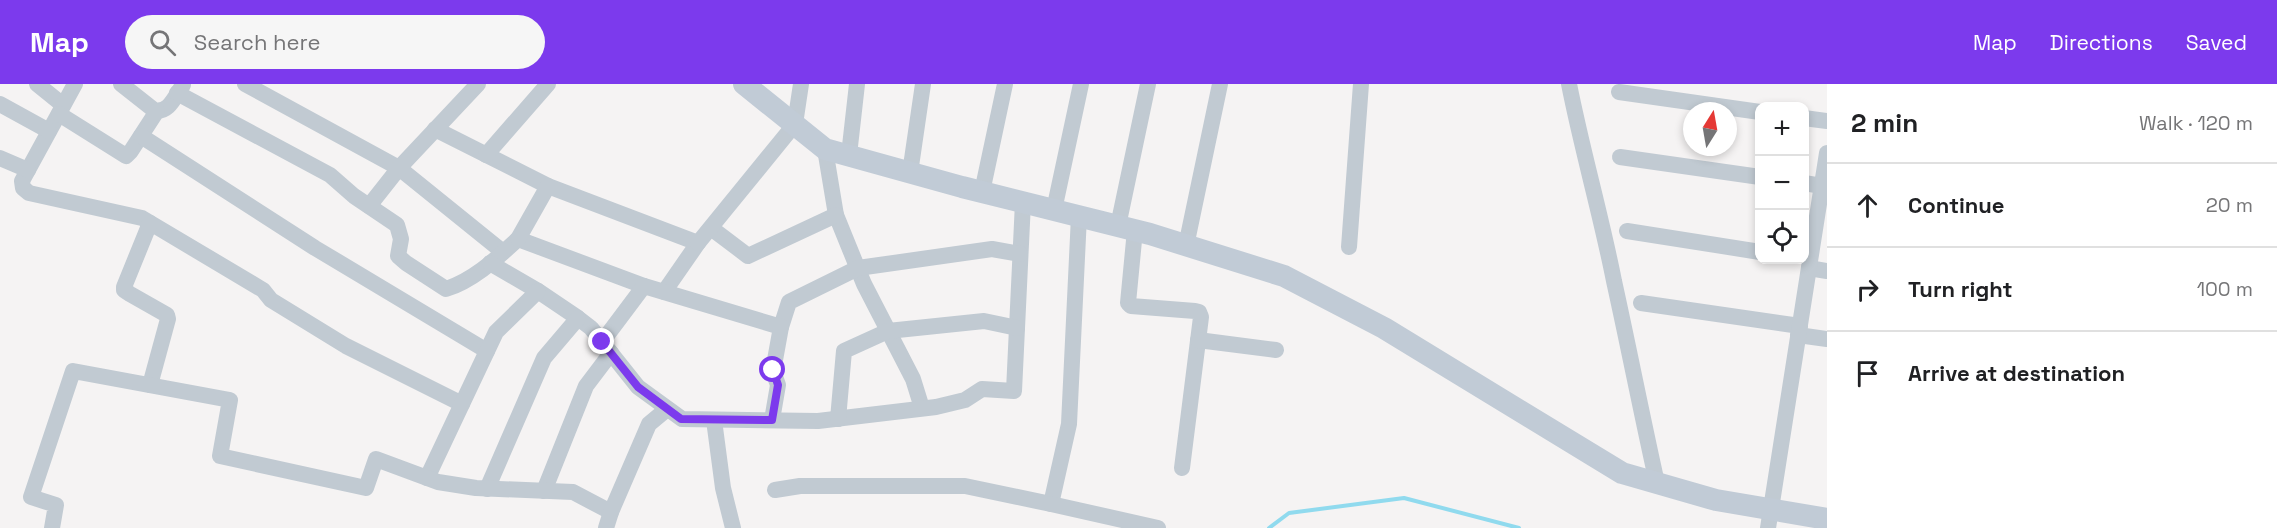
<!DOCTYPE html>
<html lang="en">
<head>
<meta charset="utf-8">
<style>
	body { margin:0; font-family:"Space Grotesk",sans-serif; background:#f6f6f6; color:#202124 }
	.controls { position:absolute; right:18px; top:18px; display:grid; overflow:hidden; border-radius:12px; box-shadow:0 3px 9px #0003 }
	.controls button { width:54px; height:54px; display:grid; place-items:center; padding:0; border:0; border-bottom:2px solid #e0e0e0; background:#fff; color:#202124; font:30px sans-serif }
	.compass { position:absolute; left:1683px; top:18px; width:54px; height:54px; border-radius:50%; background:#fff; box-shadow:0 3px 9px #0003; rotate:11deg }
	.stop { position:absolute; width:18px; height:18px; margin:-14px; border:4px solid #7c3aed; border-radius:50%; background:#fff }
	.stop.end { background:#7c3aed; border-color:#fff; box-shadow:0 2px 6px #0008 }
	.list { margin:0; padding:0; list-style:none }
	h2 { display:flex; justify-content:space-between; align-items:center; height:78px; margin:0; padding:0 24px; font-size:26px }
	h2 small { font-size:20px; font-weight:400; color:#757577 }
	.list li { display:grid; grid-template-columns:39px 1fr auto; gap:18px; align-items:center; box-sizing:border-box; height:84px; padding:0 24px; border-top:2px solid #e0e0e0 }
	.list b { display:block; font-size:22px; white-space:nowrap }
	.list em { font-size:20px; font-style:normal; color:#757577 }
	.icon { flex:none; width:33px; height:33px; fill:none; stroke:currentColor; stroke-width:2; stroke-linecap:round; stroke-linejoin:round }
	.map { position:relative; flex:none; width:1827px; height:444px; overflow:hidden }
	header { display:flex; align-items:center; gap:36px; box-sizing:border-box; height:84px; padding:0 30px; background:#7c3aed; color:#fff }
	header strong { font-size:28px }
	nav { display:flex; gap:33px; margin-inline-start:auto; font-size:21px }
	.search { width:420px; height:54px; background:#f6f6f6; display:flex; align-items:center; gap:15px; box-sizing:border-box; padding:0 21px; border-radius:33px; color:#757577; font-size:22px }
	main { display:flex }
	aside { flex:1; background:#fff }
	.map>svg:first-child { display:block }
</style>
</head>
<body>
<header>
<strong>Map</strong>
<div class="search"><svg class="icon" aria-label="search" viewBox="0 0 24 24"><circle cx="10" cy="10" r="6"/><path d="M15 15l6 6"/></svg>Search here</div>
<nav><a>Map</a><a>Directions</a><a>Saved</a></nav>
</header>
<main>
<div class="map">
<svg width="1827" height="444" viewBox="0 0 1827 444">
	<rect width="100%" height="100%" fill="#f5f3f3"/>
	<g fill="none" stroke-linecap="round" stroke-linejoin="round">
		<polyline stroke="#90daee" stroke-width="4" points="1269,444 1289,429 1404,414 1519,444"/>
		<g stroke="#c1cad2" stroke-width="16">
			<polyline points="37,0 63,21"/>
			<polyline points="75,0 22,97 23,104 29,109 142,134 263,206 271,216 346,262 462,320"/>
			<path d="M121,0L154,26C169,30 175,12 183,1"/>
			<polyline points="245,0 399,84 503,168"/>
			<path d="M1569,0C1582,66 1601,131 1614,197C1629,265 1642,332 1657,399"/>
			<polyline points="1619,8 1760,28"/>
			<path d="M177,9L330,91L354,112L397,141L401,155L398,172L406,179L446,205C474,196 497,174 518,155L644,202"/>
			<polyline points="0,20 49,47"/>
			<polyline points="59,30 126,72 131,67 157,27"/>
			<polyline points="1804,34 1827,37"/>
			<polyline points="435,45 548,102"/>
			<polyline points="141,52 315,164 487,267"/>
			<polyline points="825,65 836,131 864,200 913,295 922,324"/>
			<polyline points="486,71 548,0"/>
			<polyline points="849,71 857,0"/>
			<polyline points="1620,73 1760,93"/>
			<polyline points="0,74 28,86"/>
			<polyline points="910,89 923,0"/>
			<polyline points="1804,99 1822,102"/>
			<polyline points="982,108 1005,0"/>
			<polyline points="369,122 399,84 478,0"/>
			<polyline points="1054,126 1081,0"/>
			<polyline points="1118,142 1148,0"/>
			<polyline points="711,144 748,172 836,131"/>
			<polyline points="1135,146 1128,219 1131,222 1195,227 1199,228 1201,233 1182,384"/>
			<polyline points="1627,147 1760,168"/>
			<polyline points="518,155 548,102 698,159 664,208"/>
			<polyline points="698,159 795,40 801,0"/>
			<polyline points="1186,162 1220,0"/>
			<polyline points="1349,163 1361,0"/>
			<polyline points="490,179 538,207 578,234 591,244 638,303 682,335 818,337 936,323 965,316 982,305 1014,307 1023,118"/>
			<polyline points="1809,184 1827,187"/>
			<polyline points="1641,219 1800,242"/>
			<polyline points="781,243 789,218 858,184 992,165 1020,170"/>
			<polyline points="1798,251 1827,255"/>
			<polyline points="1198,256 1276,266"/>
			<polyline points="602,258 644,202 781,243 773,287 778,301 772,336"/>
			<polyline points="150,301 168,235 167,231 130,210 124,206 124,203 150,139"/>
			<polyline points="838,335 844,267 888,247 984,237 1017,244"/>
			<polyline points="714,336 723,404 733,444"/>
			<polyline points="427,394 496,248 538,207"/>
			<polyline points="487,405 544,274 578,234"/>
			<polyline points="775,406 800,402 965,402 1051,420 1069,340 1079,132"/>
			<polyline points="544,407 586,302 611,269"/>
			<polyline points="1051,420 1158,444"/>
			<polyline points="52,444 56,421 31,413 73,287 230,316 220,372 366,404 376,375 438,398 476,404 573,408 611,428"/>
			<polyline points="606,444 611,428 649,340 667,325"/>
			<polyline points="1768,444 1827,69"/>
		</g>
		<polyline stroke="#c1cbd6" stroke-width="22" points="744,0 825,65 962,103 1150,150 1284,192 1384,244 1622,389 1716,416 1827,435"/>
	</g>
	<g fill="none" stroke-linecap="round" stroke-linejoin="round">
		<polyline stroke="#7c3aed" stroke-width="8" points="602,258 638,303 681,335 772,336 778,301 773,286"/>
	</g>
</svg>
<div class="controls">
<button>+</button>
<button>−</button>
<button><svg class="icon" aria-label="locate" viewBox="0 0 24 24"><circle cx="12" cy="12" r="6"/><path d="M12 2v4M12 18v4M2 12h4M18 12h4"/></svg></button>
</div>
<svg class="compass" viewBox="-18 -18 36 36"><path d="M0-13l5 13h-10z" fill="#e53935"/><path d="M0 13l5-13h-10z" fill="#757577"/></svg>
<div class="stop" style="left:773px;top:286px"></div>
<div class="stop end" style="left:602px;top:258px"></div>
</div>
<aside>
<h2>2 min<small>Walk · 120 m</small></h2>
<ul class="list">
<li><svg class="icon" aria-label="ahead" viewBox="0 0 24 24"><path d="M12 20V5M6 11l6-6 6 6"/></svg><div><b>Continue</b></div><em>20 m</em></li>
<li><svg class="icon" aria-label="right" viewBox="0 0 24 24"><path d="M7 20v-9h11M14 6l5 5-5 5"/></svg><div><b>Turn right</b></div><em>100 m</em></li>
<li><svg class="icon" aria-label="arrive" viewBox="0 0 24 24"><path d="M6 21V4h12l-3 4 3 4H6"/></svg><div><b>Arrive at destination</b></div></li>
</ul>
</aside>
</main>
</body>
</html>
